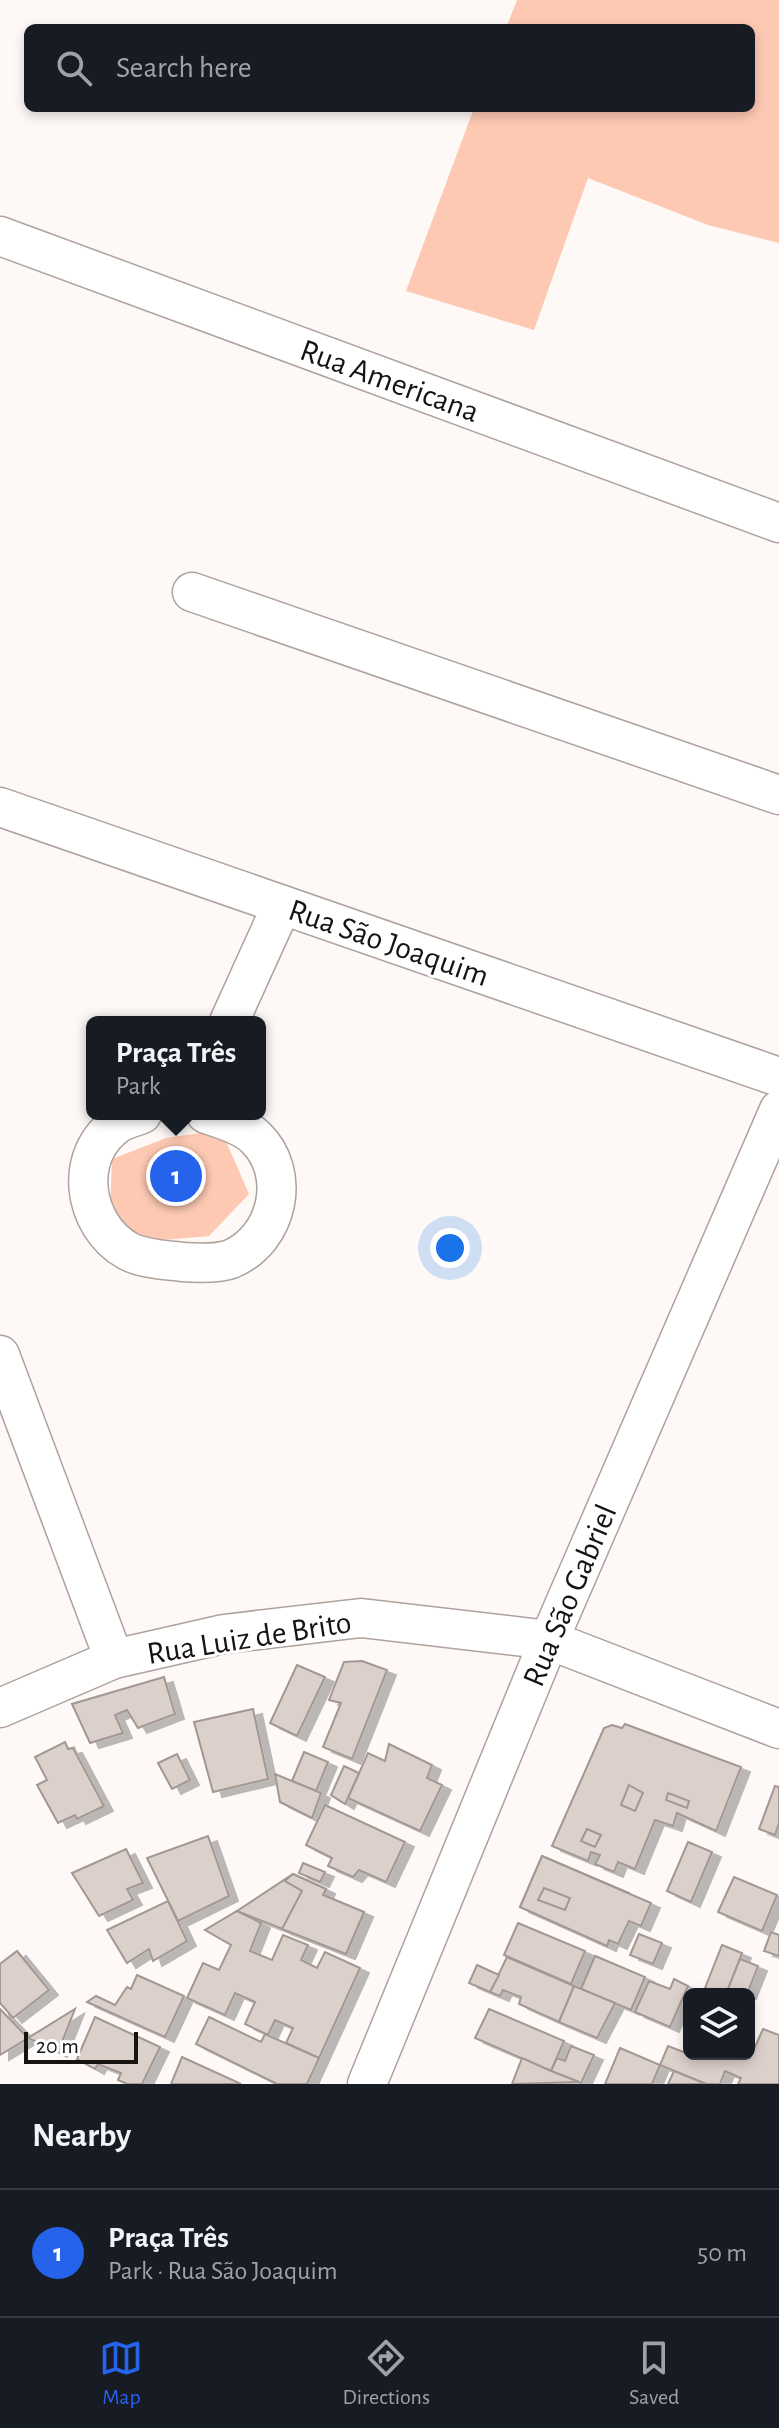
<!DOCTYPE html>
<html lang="en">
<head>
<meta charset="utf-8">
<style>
	body { margin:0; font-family:"Alegreya Sans",sans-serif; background:#242831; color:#f1f3f6 }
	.controls { position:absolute; right:24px; bottom:24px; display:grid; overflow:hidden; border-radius:12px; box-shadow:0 4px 12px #0003 }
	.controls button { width:72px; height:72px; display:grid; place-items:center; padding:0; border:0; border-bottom:2px solid #363941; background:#171b24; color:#f1f3f6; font:40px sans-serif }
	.scale { position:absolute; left:24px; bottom:20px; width:114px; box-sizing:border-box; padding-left:8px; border:4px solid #171311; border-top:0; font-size:22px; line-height:28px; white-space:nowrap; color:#171311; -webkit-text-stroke:6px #fff; paint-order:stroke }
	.you { position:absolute; left:450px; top:1248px; width:28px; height:28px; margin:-20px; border:6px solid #fff; border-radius:50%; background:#1a73e8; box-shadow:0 0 0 12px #1a73e833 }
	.badge { display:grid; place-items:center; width:52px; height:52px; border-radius:50%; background:#2563eb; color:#fff; font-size:26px; font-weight:700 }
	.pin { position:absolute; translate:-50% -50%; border:4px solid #fff; box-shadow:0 2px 8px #0006 }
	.popup { position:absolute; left:86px; top:1016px; width:180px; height:104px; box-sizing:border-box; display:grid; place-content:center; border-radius:12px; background:#171b24; filter:drop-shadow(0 2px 6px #0005); font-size:26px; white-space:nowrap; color:#9ea1a6 }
	.popup b { font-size:30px; color:#f1f3f6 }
	.popup::after { content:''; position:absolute; left:50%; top:100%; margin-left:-16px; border:16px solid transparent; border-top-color:#171b24 }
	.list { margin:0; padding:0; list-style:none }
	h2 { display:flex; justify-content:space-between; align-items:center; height:104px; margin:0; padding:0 32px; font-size:34px }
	h2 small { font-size:26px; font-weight:400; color:#9ea1a6 }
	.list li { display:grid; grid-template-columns:52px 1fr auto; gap:24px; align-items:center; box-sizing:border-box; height:128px; padding:0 32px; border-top:2px solid #363941 }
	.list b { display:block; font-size:30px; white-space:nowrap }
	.list p { margin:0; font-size:26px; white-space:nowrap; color:#9ea1a6 }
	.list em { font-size:26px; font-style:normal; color:#9ea1a6 }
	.icon { flex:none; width:44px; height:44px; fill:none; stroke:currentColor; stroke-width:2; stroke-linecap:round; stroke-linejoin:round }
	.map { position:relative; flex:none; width:779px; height:2084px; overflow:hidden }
	.search { position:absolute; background:#171b24; box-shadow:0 4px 12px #0003; left:24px; right:24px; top:24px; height:88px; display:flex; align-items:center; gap:20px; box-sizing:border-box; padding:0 28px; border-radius:12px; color:#9ea1a6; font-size:30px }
	.sheet { height:232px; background:#171b24 }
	nav { display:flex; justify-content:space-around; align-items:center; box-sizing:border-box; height:112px; border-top:2px solid #363941; background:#171b24; font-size:22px; color:#9ea1a6 }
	nav a { display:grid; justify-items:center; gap:4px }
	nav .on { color:#2563eb }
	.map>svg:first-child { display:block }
</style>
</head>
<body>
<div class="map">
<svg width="779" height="2084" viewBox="0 0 779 2084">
	<defs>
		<filter id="shadow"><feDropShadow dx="9" dy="5" stdDeviation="0" flood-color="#0004"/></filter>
	</defs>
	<rect width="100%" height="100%" fill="#fef9f7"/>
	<g fill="#fdc9b3">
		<polygon points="517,0 779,0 779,243 708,225 588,178 534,330 406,291 474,108 751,108 751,28 506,28"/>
		<polygon points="221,1130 249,1194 209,1236 131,1243 110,1212 112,1159 166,1138"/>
	</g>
	<g fill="#dcd0cb" stroke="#a29793" stroke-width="2" filter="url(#shadow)">
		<polygon points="362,1661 387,1670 352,1759 323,1747 341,1703 329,1700 344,1662"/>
		<polygon points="297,1665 325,1677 297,1736 270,1723"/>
		<polygon points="164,1677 175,1714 138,1728 127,1710 115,1715 123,1733 90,1743 72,1704"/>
		<polygon points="253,1709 268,1779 213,1792 194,1722"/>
		<polygon points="625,1724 741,1767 716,1831 677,1813 673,1826 655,1820 635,1869 618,1862 614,1872 595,1864 600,1855 591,1852 588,1861 552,1846 604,1728 612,1725 622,1728"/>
		<polygon points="65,1742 68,1749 73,1748 104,1806 77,1819 75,1815 58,1823 37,1785 47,1780 35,1757"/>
		<polygon points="389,1744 432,1765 427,1778 442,1785 420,1831 348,1798 368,1753 385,1761"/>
		<polygon points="304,1752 328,1762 316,1791 292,1781"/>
		<polygon points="177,1754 190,1780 172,1789 158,1763"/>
		<polygon points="344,1766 359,1773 345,1804 331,1795"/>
		<polygon points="275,1774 321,1793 312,1818 280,1802"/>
		<polygon points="629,1785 643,1793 635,1811 621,1805"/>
		<polygon points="775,1786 779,1787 779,1823 775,1835 759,1829"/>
		<polygon points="668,1793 689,1801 687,1808 666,1800"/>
		<polygon points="325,1805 405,1842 386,1882 359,1870 353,1877 328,1866 332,1858 306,1845"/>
		<polygon points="587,1829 601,1835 595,1847 581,1841"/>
		<polygon points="208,1836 229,1896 178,1921 147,1858"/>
		<polygon points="688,1842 712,1852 691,1902 667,1891"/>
		<polygon points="126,1849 143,1883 127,1889 133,1900 99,1916 72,1873"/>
		<polygon points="542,1856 629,1893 607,1946 520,1907"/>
		<polygon points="542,1856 651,1903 641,1926 629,1921 618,1944 609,1940 607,1946 520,1907"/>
		<polygon points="303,1863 325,1872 320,1882 299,1873"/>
		<polygon points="293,1874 326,1889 323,1895 364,1912 346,1954 237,1911"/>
		<polygon points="293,1874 326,1889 323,1895 364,1912 346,1954 282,1929 302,1891 285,1881"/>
		<polygon points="734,1877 777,1895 762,1931 718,1912"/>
		<polygon points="544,1888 570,1898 565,1910 538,1900"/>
		<polygon points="168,1901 187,1941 153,1961 149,1949 127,1963 107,1930"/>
		<polygon points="237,1911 261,1923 250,1951 272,1960 283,1935 308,1945 301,1960 317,1968 325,1952 360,1968 319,2058 286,2043 293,2028 275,2020 268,2035 245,2024 255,2002 235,1993 225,2015 187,1998 203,1963 219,1970 231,1945 205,1930"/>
		<polygon points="518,1923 585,1951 571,1984 504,1955"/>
		<polygon points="771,1932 779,1935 779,1956 764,1951"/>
		<polygon points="639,1934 662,1943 653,1964 630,1955"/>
		<polygon points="722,1945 742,1953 726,1994 705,1988"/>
		<polygon points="17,1951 49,1990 13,2018 0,2003 0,1964"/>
		<polygon points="595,1956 623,1968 608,2001 581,1989"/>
		<polygon points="595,1956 645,1977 631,2010 581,1989"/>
		<polygon points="507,1957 574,1986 559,2022 519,2004 521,1997 503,1990 500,1996 490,1992"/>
		<polygon points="740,1959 758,1966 747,1994 726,1994"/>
		<polygon points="477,1965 499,1975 490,1992 469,1983"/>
		<polygon points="137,1975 184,1996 165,2037 87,2002 96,1996 115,2005 127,1987 131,1989"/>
		<polygon points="674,1979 688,1986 670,2027 635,2012 649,1981 670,1989"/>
		<polygon points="574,1986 615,2003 597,2038 559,2022"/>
		<polygon points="0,2009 28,2038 0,2055"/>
		<polygon points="75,2009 58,2052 28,2038"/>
		<polygon points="489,2009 564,2041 551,2071 475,2038"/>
		<polygon points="95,2017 160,2047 142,2084 127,2084 118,2080 121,2073 98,2064 95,2069 77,2059"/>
		<polygon points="209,2017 261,2042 265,2034 319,2058 307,2084 277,2084 196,2044"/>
		<polygon points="763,2029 779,2035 779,2084 738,2084 741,2078 725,2071 720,2084 706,2084 660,2065 668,2046 686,2053 689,2046 689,2054 743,2054 750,2058"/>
		<polygon points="571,2046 594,2055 581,2083 551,2071 557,2058 565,2061"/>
		<polygon points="620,2048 660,2065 652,2084 605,2084"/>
		<polygon points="182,2057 241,2084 171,2084"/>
		<polygon points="522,2058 551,2071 579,2082 512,2084"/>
		<polygon points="674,2071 706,2084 668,2084"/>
	</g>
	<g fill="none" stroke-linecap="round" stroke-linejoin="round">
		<g stroke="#ada29d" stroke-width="41">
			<g id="street">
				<polyline points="0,236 779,523"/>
				<polyline points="192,592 779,795"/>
				<polyline points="0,807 779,1077"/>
				<polyline points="229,1022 282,905"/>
				<path d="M142,1114C135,1117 126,1119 119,1123C72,1154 82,1225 128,1251C143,1259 166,1260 182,1262C196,1263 218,1264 231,1259C278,1239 293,1173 255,1137C243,1125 221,1119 206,1114"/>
				<polyline points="0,1355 114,1659"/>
				<polyline points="0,1708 114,1659 224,1634 361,1618 549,1640 779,1729"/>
				<polyline points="367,2084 549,1640 779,1110"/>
			</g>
		</g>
		<use href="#street" stroke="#fff" stroke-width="38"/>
	</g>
	<g text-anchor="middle" stroke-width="6" stroke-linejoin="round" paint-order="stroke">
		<g font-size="32" fill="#171311" stroke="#fff">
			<text transform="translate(390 380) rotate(20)" y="11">Rua Americana</text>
			<text transform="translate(389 942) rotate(19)" y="11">Rua São Joaquim</text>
			<text transform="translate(569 1595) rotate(-67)" y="11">Rua São Gabriel</text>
			<text transform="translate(249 1637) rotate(-9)" y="11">Rua Luiz de Brito</text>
		</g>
	</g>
</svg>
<div class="controls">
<button><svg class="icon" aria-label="layers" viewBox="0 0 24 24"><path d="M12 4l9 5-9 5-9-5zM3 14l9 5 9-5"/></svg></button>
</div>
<div class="scale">20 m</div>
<div class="you"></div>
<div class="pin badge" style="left:176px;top:1176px">1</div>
<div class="popup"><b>Praça Três</b>Park</div>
<div class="search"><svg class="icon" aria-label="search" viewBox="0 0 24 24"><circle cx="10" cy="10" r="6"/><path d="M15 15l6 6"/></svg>Search here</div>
</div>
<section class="sheet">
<h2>Nearby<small></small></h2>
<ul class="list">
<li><span class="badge">1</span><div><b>Praça Três</b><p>Park · Rua São Joaquim</p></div><em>50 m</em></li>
</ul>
</section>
<nav>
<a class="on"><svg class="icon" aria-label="map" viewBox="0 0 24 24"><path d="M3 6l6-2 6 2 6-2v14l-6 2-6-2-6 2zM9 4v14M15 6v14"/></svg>Map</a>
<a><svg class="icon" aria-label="directions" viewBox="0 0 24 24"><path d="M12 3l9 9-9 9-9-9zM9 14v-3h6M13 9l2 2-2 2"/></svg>Directions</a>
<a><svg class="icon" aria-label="saved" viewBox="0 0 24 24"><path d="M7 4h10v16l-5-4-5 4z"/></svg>Saved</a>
</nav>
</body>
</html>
